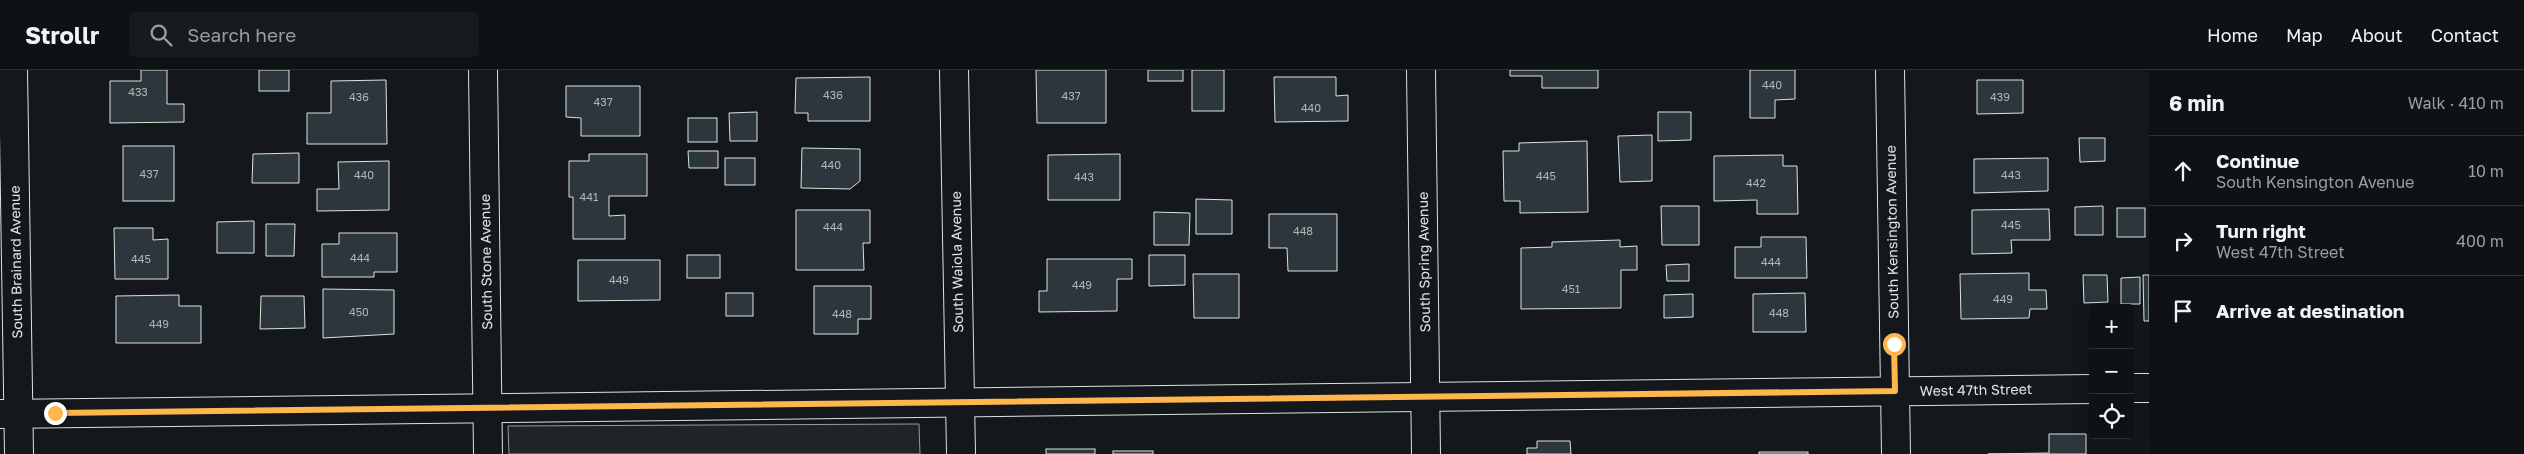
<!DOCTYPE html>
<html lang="en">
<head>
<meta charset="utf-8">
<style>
	body { margin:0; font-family:"Golos Text",sans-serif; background:#181b1e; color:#f1f3f6 }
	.controls { position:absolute; right:15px; bottom:15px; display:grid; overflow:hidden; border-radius:5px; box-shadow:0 5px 20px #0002 }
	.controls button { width:45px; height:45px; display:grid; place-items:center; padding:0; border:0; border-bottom:1px solid #2f3234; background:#0f1215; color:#f1f3f6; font:25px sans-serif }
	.stop { position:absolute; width:15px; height:15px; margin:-11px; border:4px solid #ffb74d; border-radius:50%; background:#fff }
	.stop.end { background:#ffb74d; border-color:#fff; box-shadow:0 1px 5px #0008 }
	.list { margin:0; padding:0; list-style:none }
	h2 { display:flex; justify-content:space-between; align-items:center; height:65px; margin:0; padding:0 20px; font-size:21px }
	h2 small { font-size:16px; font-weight:400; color:#9b9ea0 }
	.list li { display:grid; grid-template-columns:32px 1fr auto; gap:15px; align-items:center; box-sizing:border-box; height:70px; padding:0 20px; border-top:1px solid #2f3234 }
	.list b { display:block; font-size:19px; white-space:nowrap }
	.list p { margin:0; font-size:16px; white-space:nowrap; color:#9b9ea0 }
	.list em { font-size:16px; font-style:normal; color:#9b9ea0 }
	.icon { flex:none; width:28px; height:28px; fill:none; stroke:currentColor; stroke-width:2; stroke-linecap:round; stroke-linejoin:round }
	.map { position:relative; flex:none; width:2149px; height:384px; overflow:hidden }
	header { display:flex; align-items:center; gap:30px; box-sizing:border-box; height:70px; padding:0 25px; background:#0f1215; border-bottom:1px solid #2f3234 }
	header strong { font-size:24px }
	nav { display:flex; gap:28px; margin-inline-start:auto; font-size:18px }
	.search { width:350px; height:45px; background:#181b1e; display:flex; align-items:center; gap:12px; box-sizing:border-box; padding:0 18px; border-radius:5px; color:#9b9ea0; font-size:19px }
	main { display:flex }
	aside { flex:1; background:#0f1215 }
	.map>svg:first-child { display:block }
</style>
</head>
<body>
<header>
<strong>Strollr</strong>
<div class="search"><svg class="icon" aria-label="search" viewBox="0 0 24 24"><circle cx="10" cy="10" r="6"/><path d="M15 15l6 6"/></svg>Search here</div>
<nav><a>Home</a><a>Map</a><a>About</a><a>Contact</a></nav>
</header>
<main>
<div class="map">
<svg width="2149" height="384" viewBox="0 0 2149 384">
	<rect width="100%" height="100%" fill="#14181c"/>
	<polygon fill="#202428" stroke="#939e99" points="919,354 920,384 509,384 508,356"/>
	<g fill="#2c363c" stroke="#d8e6dc">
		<polygon points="141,0 167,0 167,34 184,34 184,52 110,53 110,11 141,11"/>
		<rect x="259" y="0" width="30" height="21"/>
		<polygon points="1036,0 1106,0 1106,53 1037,53"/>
		<rect x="1148" y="0" width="35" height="11"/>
		<rect x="1192" y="0" width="32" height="41"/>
		<polygon points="1510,0 1598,0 1598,18 1542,18 1542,6 1510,6"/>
		<polygon points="1750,0 1795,0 1795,29 1775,30 1775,48 1750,48"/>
		<polygon points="870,7 870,51 808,51 808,43 795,43 796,8"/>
		<polygon points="1274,7 1336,7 1336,26 1348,25 1348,51 1275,52"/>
		<polygon points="386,10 387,74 307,74 307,43 331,43 331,11"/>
		<polygon points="1977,10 2023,10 2023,43 1977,44"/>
		<polygon points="566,16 640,16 640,66 581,66 581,48 566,47"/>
		<polygon points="757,42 757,71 730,71 729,43"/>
		<polygon points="1658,42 1691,42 1691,70 1658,71"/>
		<rect x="688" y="48" width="29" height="24"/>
		<polygon points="1652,65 1652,111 1620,112 1618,66"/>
		<polygon points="2079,68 2105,68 2105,91 2080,92"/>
		<polygon points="1587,71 1588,142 1520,143 1520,131 1504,131 1503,81 1519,81 1519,73"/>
		<rect x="123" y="76" width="51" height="55"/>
		<polygon points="802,78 860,79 860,111 850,119 801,118"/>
		<polygon points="688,81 718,81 718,98 689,98"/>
		<polygon points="299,83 299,113 252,113 253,84"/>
		<polygon points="589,84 647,84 647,126 609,126 609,146 625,145 625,169 573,169 573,127 569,127 569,91 589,91"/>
		<polygon points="1120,84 1120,130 1048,130 1048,85"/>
		<polygon points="1783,85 1783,96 1797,96 1798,144 1757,144 1757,130 1714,131 1714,86"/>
		<rect x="725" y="88" width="30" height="27"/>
		<polygon points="2048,88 2048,121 1974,123 1974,89"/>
		<polygon points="389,91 389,140 317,141 317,119 339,119 338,92"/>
		<polygon points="1196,129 1232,130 1232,164 1196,164"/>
		<polygon points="1661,136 1699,136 1699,175 1662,175"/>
		<polygon points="2103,136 2103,165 2075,165 2075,137"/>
		<rect x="2117" y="138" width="28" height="29"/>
		<polygon points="2049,139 2050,170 2011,170 2012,183 1972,184 1972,140"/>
		<polygon points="796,140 870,140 870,173 863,173 864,200 796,200"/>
		<polygon points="1154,142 1190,143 1189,175 1154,175"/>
		<polygon points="1269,144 1337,144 1337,201 1288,201 1287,178 1269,178"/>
		<polygon points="254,151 254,183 217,183 217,152"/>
		<polygon points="266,154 295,154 294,186 266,186"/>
		<polygon points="114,158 153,158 153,170 168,169 168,209 115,209"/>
		<polygon points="339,163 397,163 397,202 374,202 374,207 322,207 322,174 339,174"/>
		<polygon points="1761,167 1806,167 1807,208 1735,208 1735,177 1761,177"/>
		<polygon points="1620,170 1620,177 1637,176 1637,200 1621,200 1621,238 1521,239 1521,178 1552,177 1552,172"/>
		<rect x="687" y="185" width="33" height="23"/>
		<polygon points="1149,185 1185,185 1185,215 1149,216"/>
		<polygon points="1047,189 1132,189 1132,209 1117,209 1117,241 1039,242 1039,221 1047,221"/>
		<polygon points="578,190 660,190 660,230 578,231"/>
		<polygon points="1689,194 1689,211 1667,211 1666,195"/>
		<polygon points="2029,203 2029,220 2046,220 2047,239 2030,239 2029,248 1961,249 1960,204"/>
		<polygon points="1193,204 1239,204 1239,248 1194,248"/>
		<polygon points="2083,205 2107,205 2108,232 2084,233"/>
		<polygon points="2143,205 2149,205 2149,251 2144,251"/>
		<polygon points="2140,207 2140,234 2121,234 2121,208"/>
		<polygon points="814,216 871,216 871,249 858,249 858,264 814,264"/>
		<polygon points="323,219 394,220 394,264 323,268"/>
		<rect x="726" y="223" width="27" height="23"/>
		<polygon points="1805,223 1806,262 1753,262 1753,224"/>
		<polygon points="1693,224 1693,247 1664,248 1664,225"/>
		<polygon points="179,225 179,236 201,236 201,273 116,273 116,226"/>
		<polygon points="261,226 304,226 305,258 260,259"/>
		<polygon points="2049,364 2086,364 2086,384 1988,384 2049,383"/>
		<polygon points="1537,371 1570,371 1571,384 1527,384 1527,378 1537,378"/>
		<rect x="1046" y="379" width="49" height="5"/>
		<rect x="1113" y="381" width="40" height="3"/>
		<rect x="1759" y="382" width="49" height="2"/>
	</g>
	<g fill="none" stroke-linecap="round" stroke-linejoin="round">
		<g stroke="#d8e6dc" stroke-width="30">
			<g id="minor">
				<polyline points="13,0 19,384"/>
				<polyline points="483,0 488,384"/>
				<polyline points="954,0 961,384"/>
				<polyline points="1421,0 1426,384"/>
				<polyline points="1890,0 1896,384"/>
			</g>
		</g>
		<g stroke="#d8e6dc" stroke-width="30">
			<g id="major">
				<polyline points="2130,318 2149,318"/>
				<polyline points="0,344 2093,319"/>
			</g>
		</g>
		<use href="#minor" stroke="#14181c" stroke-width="28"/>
		<use href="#major" stroke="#14181c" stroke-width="28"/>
	</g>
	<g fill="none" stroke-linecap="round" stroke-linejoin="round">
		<polyline stroke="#ffb74d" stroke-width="6" points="55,343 1895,321 1894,274"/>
	</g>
	<g text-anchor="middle" stroke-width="4" stroke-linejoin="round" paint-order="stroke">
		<g font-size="11" fill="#adbab4">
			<text x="1772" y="19">440</text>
			<text x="138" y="26">433</text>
			<text x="833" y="29">436</text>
			<text x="1071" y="30">437</text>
			<text x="359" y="31">436</text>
			<text x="2000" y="31">439</text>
			<text x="603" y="36">437</text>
			<text x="1311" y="42">440</text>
			<text x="831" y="99">440</text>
			<text x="149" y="108">437</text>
			<text x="364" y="109">440</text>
			<text x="2011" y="109">443</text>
			<text x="1546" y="110">445</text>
			<text x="1084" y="111">443</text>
			<text x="1756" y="117">442</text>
			<text x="589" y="131">441</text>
			<text x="2011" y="159">445</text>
			<text x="833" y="161">444</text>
			<text x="1303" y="165">448</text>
			<text x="360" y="192">444</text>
			<text x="141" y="193">445</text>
			<text x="1771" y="196">444</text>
			<text x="619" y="214">449</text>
			<text x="1082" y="219">449</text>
			<text x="1571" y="223">451</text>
			<text x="2003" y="233">449</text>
			<text x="359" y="246">450</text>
			<text x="1779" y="247">448</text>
			<text x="842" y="248">448</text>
			<text x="159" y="258">449</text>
		</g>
		<g font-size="14" fill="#d8e6dc" stroke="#14181c">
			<text transform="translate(1892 162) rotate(-91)" y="5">South Kensington Avenue</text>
			<text transform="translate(16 192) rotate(-91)" y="5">South Brainard Avenue</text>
			<text transform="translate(486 192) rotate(-91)" y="5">South Stone Avenue</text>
			<text transform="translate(957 192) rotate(-91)" y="5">South Waiola Avenue</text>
			<text transform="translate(1424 192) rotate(-91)" y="5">South Spring Avenue</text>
			<text transform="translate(1976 320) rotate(-1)" y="5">West 47th Street</text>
		</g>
	</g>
</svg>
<div class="controls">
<button>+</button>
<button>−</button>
<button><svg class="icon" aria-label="locate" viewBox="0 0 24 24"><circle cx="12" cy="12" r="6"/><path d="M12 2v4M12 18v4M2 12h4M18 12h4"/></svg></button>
</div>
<div class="stop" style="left:1894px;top:274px"></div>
<div class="stop end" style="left:55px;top:343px"></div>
</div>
<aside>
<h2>6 min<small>Walk · 410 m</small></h2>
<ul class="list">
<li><svg class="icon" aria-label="ahead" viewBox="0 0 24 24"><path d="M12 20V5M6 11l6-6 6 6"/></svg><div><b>Continue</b><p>South Kensington Avenue</p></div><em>10 m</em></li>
<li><svg class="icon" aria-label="right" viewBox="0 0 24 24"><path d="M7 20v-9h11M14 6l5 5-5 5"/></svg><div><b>Turn right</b><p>West 47th Street</p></div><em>400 m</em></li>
<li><svg class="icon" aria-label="arrive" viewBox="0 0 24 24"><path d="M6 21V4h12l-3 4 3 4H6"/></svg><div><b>Arrive at destination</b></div></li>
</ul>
</aside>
</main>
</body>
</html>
